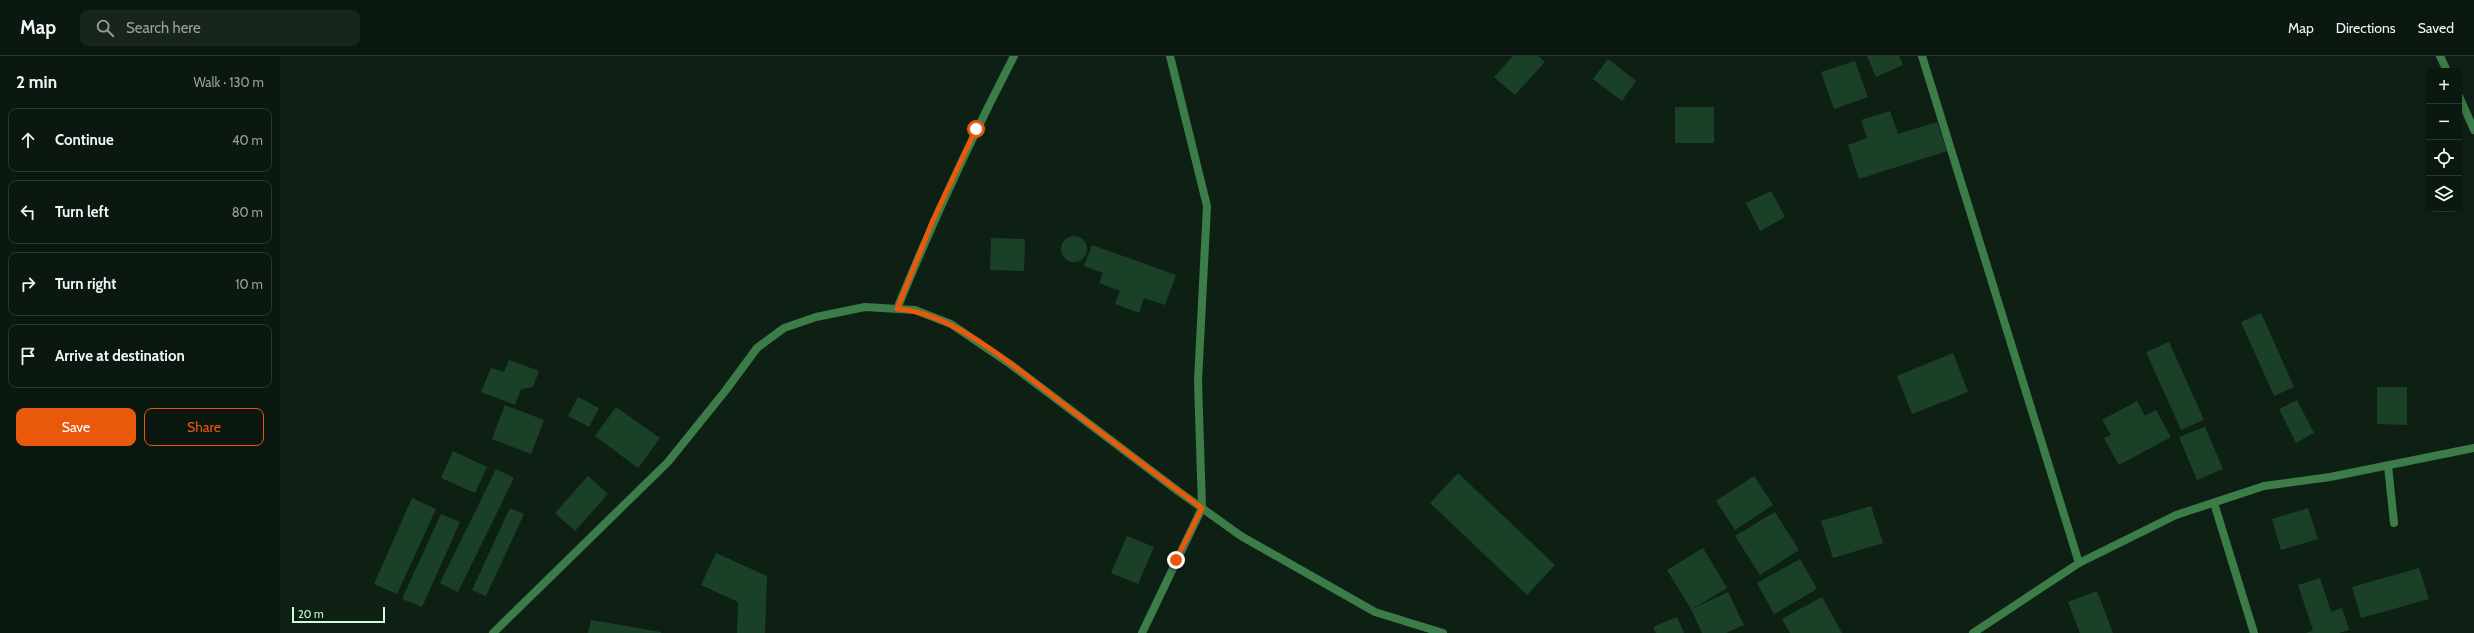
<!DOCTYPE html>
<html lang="en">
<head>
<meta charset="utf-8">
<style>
	body { margin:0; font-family:Cabin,sans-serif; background:#18251d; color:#f1f3f6 }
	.controls { position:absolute; right:12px; top:12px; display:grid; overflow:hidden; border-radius:8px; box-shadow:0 2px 10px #0003 }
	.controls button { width:36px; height:36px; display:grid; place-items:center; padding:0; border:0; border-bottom:1px solid #2a372f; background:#0a180f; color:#f1f3f6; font:20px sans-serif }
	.scale { position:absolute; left:12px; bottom:10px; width:93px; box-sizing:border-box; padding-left:4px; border:2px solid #d0fcdb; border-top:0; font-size:11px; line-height:14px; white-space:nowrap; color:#d0fcdb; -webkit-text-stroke:3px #0e2014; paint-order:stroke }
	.stop { position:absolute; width:12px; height:12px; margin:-9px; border:3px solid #ea580c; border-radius:50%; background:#fff }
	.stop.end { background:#ea580c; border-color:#fff; box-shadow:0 1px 4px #0008 }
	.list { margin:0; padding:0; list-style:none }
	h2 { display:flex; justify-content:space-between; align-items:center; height:52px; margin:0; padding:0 16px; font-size:17px }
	h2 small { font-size:13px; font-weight:400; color:#99a09e }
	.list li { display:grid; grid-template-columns:26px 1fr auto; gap:12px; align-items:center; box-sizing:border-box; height:64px; margin:0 8px 8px; padding:0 8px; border:1px solid #2a372f; border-radius:8px }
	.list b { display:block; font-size:15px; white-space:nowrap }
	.list em { font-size:13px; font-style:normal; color:#99a09e }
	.actions { display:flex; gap:8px; padding:12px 16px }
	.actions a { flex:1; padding:9px 0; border:1px solid #ea580c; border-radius:8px; text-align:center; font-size:14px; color:#ea580c }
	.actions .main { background:#ea580c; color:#fff }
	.icon { flex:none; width:22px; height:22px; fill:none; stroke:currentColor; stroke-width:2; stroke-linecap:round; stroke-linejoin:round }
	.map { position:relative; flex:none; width:2194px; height:577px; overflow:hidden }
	header { display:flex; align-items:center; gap:24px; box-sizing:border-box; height:56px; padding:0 20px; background:#0a180f; border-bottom:1px solid #2a372f }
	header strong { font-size:19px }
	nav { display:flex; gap:22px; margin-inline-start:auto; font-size:14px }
	.search { width:280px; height:36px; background:#18251d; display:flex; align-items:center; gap:10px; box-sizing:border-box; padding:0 14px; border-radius:8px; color:#99a09e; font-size:15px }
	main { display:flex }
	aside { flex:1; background:#0a180f }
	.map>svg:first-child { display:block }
</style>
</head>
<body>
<header>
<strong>Map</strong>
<div class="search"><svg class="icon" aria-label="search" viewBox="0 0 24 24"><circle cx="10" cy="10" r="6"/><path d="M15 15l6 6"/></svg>Search here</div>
<nav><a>Map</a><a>Directions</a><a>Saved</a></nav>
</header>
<main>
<aside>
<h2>2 min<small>Walk · 130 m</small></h2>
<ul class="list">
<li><svg class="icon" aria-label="ahead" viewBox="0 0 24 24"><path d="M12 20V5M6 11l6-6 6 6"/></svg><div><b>Continue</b></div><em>40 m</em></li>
<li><svg class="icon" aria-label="left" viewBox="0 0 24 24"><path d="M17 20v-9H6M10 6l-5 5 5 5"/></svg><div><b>Turn left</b></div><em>80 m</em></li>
<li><svg class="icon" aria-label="right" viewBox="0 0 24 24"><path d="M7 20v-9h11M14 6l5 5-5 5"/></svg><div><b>Turn right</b></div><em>10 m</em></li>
<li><svg class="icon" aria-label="arrive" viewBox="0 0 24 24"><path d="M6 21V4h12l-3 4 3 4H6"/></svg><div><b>Arrive at destination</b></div></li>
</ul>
<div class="actions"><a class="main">Save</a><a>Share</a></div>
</aside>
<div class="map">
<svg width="2194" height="577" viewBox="0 0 2194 577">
	<rect width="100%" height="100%" fill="#0e2014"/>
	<g fill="#1b4028">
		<polygon points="1233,0 1258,0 1265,6 1235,39 1214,21"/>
		<polygon points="1587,0 1619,0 1623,9 1596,21"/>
		<polygon points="1328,3 1356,25 1342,45 1313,23"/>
		<polygon points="1575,5 1588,41 1554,53 1541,16"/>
		<rect x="1395" y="51" width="39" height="36"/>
		<polygon points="1610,55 1618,78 1657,66 1667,95 1579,123 1568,89 1587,82 1581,64"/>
		<polygon points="1491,135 1505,161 1480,175 1466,147"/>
		<circle cx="794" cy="193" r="13"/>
		<polygon points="711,182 745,183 744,215 710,214"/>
		<polygon points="812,189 896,219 885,249 864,242 859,257 835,248 840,235 819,227 823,217 804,210"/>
		<polygon points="1981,257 2014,331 1994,340 1961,266"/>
		<polygon points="1889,286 1924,364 1901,374 1866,296"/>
		<polygon points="1673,297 1688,336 1632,358 1617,320"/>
		<polygon points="229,304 259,315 253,331 241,333 235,349 201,336 211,312 224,316"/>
		<polygon points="2097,331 2127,331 2127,369 2097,368"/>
		<polygon points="298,341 319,352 309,371 288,360"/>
		<polygon points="2017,344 2034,377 2016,387 1999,353"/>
		<polygon points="1857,345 1865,360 1876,354 1891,381 1839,409 1824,382 1831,379 1822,364"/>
		<polygon points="225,349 264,364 251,398 212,383"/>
		<polygon points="336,351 380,382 358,412 315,380"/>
		<polygon points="1925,371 1943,413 1917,424 1899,381"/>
		<polygon points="173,395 207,411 195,437 161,422"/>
		<polygon points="216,413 234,422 178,536 160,527"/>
		<polygon points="1178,417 1275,509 1247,539 1150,447"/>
		<polygon points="308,420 328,438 295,475 275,457"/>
		<polygon points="1474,420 1493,449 1455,474 1436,445"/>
		<polygon points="132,442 156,453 117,538 94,528"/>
		<polygon points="1591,450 1603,487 1553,502 1541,465"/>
		<polygon points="230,452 244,458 206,540 192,534"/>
		<polygon points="2028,452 2038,483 2001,494 1992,463"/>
		<polygon points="1495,456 1519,494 1480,519 1455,480"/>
		<polygon points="161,458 180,466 142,551 122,543"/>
		<polygon points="847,480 874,491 858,528 831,517"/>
		<polygon points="1423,492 1447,532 1412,553 1448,536 1464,569 1446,577 1422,577 1411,553 1387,514"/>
		<polygon points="436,497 487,520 485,577 457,577 458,546 421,529"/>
		<polygon points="1520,503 1537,533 1494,558 1477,527"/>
		<polygon points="2139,512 2149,543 2081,562 2072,531"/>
		<polygon points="2040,522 2051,556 2062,552 2069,574 2059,577 2026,577 2033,574 2018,529"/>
		<polygon points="1817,535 1833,577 1800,577 1788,546"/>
		<polygon points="1542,541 1562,577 1510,577 1502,563"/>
		<polygon points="1397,561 1404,577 1376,577 1373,571"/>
		<polygon points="311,564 381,576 381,577 308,577"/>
	</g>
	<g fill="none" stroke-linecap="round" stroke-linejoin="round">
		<g stroke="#3c7c48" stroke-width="8">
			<polyline points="1642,0 1799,507"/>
			<polyline points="2160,0 2167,15"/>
			<polyline points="2179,40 2194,74"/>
			<path d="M617,253C652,167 691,83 734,0"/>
			<polyline points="2108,410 2114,467"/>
			<polyline points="1934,447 1974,577"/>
			<polyline points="213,577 388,406 446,334 477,292 504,272 536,261 585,251 635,254 671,268 730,308 898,435 961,480 1095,556 1163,577"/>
			<polyline points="862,577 922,452 918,325 927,150 890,0"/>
			<polyline points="1693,577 1799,507 1896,459 1984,430 2050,421 2194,392"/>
		</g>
	</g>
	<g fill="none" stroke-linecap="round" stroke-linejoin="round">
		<path stroke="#ea580c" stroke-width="5" d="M696,73L653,164L617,253C675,256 740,316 786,350C831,384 876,419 922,452L896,504"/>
	</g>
</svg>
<div class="controls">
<button>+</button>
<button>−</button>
<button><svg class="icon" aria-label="locate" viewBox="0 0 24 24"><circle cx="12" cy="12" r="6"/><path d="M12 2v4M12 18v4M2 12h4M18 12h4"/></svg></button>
<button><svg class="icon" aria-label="layers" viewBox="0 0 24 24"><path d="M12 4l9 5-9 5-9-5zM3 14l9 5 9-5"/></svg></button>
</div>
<div class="scale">20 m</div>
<div class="stop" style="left:696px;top:73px"></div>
<div class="stop end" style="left:896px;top:504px"></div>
</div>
</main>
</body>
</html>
